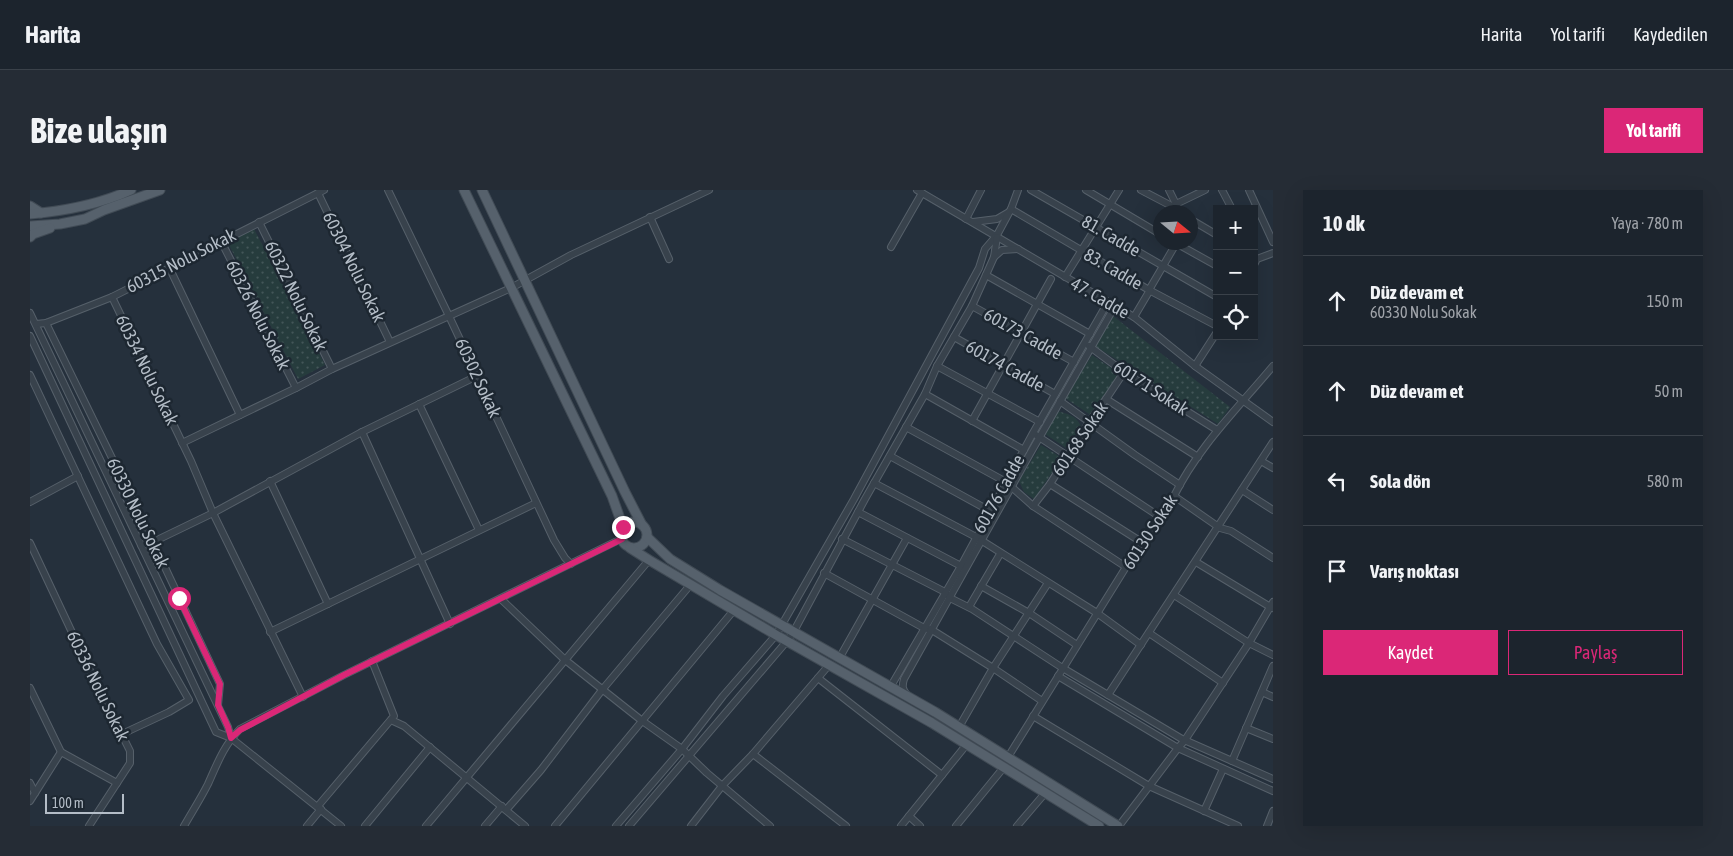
<!DOCTYPE html>
<html lang="tr">
<head>
<meta charset="utf-8">
<style>
	body { margin:0; font-family:"Asap Condensed",sans-serif; background:#252c35; color:#f1f3f6 }
	.controls { position:absolute; right:15px; top:15px; display:grid; overflow:hidden; border-radius:0px; box-shadow:0 5px 20px #0002 }
	.controls button { width:45px; height:45px; display:grid; place-items:center; padding:0; border:0; border-bottom:1px solid #3a4149; background:#1c242d; color:#f1f3f6; font:25px sans-serif }
	.compass { position:absolute; left:1123px; top:15px; width:45px; height:45px; border-radius:50%; background:#1c242d; box-shadow:0 5px 20px #0002; rotate:108deg }
	.scale { position:absolute; left:15px; bottom:12px; width:79px; box-sizing:border-box; padding-left:5px; border:2px solid #b4bdc7; border-top:0; font-size:14px; line-height:18px; white-space:nowrap; color:#b4bdc7; -webkit-text-stroke:4px #1d2731; paint-order:stroke }
	.stop { position:absolute; width:15px; height:15px; margin:-11px; border:4px solid #db2777; border-radius:50%; background:#fff }
	.stop.end { background:#db2777; border-color:#fff; box-shadow:0 1px 5px #0008 }
	.list { margin:0; padding:0; list-style:none }
	h2 { display:flex; justify-content:space-between; align-items:center; height:65px; margin:0; padding:0 20px; font-size:21px }
	h2 small { font-size:16px; font-weight:400; color:#a0a4aa }
	.list li { display:grid; grid-template-columns:32px 1fr auto; gap:15px; align-items:center; box-sizing:border-box; height:90px; padding:0 20px; border-top:1px solid #3a4149 }
	.list b { display:block; font-size:19px; white-space:nowrap }
	.list p { margin:0; font-size:16px; white-space:nowrap; color:#a0a4aa }
	.list em { font-size:16px; font-style:normal; color:#a0a4aa }
	.actions { display:flex; gap:10px; padding:15px 20px }
	.actions a { flex:1; padding:11px 0; border:1px solid #db2777; border-radius:0px; text-align:center; font-size:18px; color:#db2777 }
	.actions .main { background:#db2777; color:#fff }
	.icon { flex:none; width:28px; height:28px; fill:none; stroke:currentColor; stroke-width:2; stroke-linecap:round; stroke-linejoin:round }
	.map { position:relative; flex:none; width:1243px; height:636px; overflow:hidden; border-radius:0px }
	header { display:flex; align-items:center; gap:30px; box-sizing:border-box; height:70px; padding:0 25px; background:#1c242d; border-bottom:1px solid #3a4149 }
	header strong { font-size:24px }
	nav { display:flex; gap:28px; margin-inline-start:auto; font-size:18px }
	.intro { display:flex; align-items:center; justify-content:space-between; box-sizing:border-box; height:120px; padding:0 30px }
	h1 { margin:0; font-size:35px }
	.button { padding:12px 22px; border-radius:0px; background:#db2777; color:#fff; font-size:18px; font-weight:700 }
	main { display:flex; gap:30px; padding:0 30px }
	aside { flex:1; background:#1c242d; border-radius:0px; box-shadow:0 5px 20px #0002 }
	.map>svg:first-child { display:block }
</style>
</head>
<body>
<header>
<strong>Harita</strong>
<nav><a>Harita</a><a>Yol tarifi</a><a>Kaydedilen</a></nav>
</header>
<div class="intro"><h1>Bize ulaşın</h1><a class="button">Yol tarifi</a></div>
<main>
<div class="map">
<svg width="1243" height="636" viewBox="0 0 1243 636">
	<defs>
		<pattern id="grass-dots" width="8" height="8" patternUnits="userSpaceOnUse" patternTransform="scale(1.25)"><rect width="8" height="8" fill="#263c3d"/><path d="M2 2h.1M6 6h.1" fill="none" stroke="#435658" stroke-width="1.8" stroke-linecap="round"/></pattern>
	</defs>
	<rect width="100%" height="100%" fill="#25303c"/>
	<g fill="url(#grass-dots)">
		<polygon points="223,37 295,175 268,189 197,51"/>
		<polygon points="1083,126 1200,217 1188,234 1065,156"/>
		<polygon points="1062,165 1090,184 1062,226 1035,208"/>
		<path d="M1027,221C1041,225 1046,225 1052,238L1039,260L1015,244Z"/>
		<polygon points="1011,255 1032,268 1004,309 994,302 989,291"/>
	</g>
	<g fill="none" stroke-linecap="round" stroke-linejoin="round">
		<g stroke="#56606a" stroke-width="8">
			<g id="minor">
				<polyline points="358,0 419,126 524,350 535,368 541,374"/>
				<polyline points="887,0 1104,127 1165,176 1243,232"/>
				<polyline points="1001,0 1187,107"/>
				<polyline points="1056,0 1130,44"/>
				<polyline points="1111,0 1153,22"/>
				<polyline points="1139,0 1147,16"/>
				<polyline points="1192,0 1202,19"/>
				<polyline points="1219,0 1243,52"/>
				<polyline points="288,3 360,152"/>
				<polyline points="1146,14 1175,0"/>
				<polyline points="981,19 1119,100 1187,136"/>
				<polyline points="620,27 639,69"/>
				<polyline points="936,29 951,0"/>
				<polyline points="1160,29 1187,45"/>
				<polyline points="229,32 302,179"/>
				<polyline points="943,32 967,29 979,22"/>
				<polyline points="191,51 266,198"/>
				<polyline points="1144,52 1187,76"/>
				<polyline points="861,57 892,3"/>
				<polyline points="964,67 972,60 988,59"/>
				<polyline points="1224,75 1227,69 1243,63"/>
				<polyline points="139,77 210,225"/>
				<polyline points="956,85 1060,144"/>
				<polyline points="1035,87 1089,0"/>
				<polyline points="1119,100 1147,52"/>
				<polyline points="82,107 161,271 183,323 273,507"/>
				<polyline points="942,116 1044,172"/>
				<polyline points="0,123 198,537 201,548"/>
				<polyline points="1104,127 1120,100"/>
				<polyline points="16,133 123,352 190,494 188,515"/>
				<polyline points="6,134 16,133 82,107 294,0"/>
				<polyline points="0,146 186,542 201,548 311,636"/>
				<polyline points="924,147 1025,204"/>
				<polyline points="1059,156 1094,182 1187,240"/>
				<polyline points="907,176 1010,232"/>
				<polyline points="1165,176 1187,142"/>
				<polyline points="0,185 127,454 159,510 139,522 92,544"/>
				<polyline points="895,204 994,260"/>
				<polyline points="1076,209 1168,267"/>
				<polyline points="1030,211 1105,265 1150,295"/>
				<polyline points="389,214 449,340"/>
				<polyline points="942,231 1021,89"/>
				<polyline points="876,237 976,292 1003,316 1096,377"/>
				<polyline points="332,242 420,434"/>
				<polyline points="1006,245 1130,327"/>
				<polyline points="152,253 266,198 302,179 481,98 541,65 679,0"/>
				<polyline points="860,266 960,321"/>
				<polyline points="1231,271 1243,278"/>
				<polyline points="240,291 298,414"/>
				<polyline points="844,293 946,347 1067,423 1111,455"/>
				<polyline points="1020,294 1113,353"/>
				<polyline points="1212,300 1243,320"/>
				<polyline points="1144,306 1190,338 1201,341 1243,368"/>
				<polyline points="0,312 48,286"/>
				<polyline points="1003,316 1020,294 1059,232 1076,209 1094,182"/>
				<polyline points="828,322 931,376"/>
				<polyline points="812,349 915,402 920,408 942,419 1031,477 1152,549 1243,589"/>
				<polyline points="0,353 62,485 100,561 100,573 59,636"/>
				<polyline points="111,355 123,352 183,323 332,242 447,186"/>
				<polyline points="1166,372 1242,418"/>
				<polyline points="794,383 894,438 902,440 963,478 1012,511"/>
				<polyline points="951,396 999,423 1047,455"/>
				<polyline points="1144,405 1219,453 1243,465"/>
				<polyline points="471,409 534,469 611,530 652,559 677,583 740,636"/>
				<polyline points="939,417 970,364"/>
				<polyline points="240,442 506,313"/>
				<polyline points="1119,443 1193,493"/>
				<polyline points="810,467 877,348"/>
				<polyline points="1028,486 1148,558 1243,601"/>
				<polyline points="788,488 912,585"/>
				<polyline points="861,496 931,376 1003,243 1078,112"/>
				<polyline points="0,498 31,562 87,593"/>
				<polyline points="1232,502 1243,507"/>
				<path d="M877,505C872,499 872,496 874,489L1001,262L1085,116"/>
				<polyline points="1078,505 1243,252"/>
				<polyline points="1003,526 1119,596 1208,636"/>
				<polyline points="361,530 374,536 495,636"/>
				<polyline points="929,537 963,478 1018,393"/>
				<polyline points="1216,538 1243,549"/>
				<polyline points="723,564 816,636"/>
				<path d="M978,567L1096,377L1144,306C1168,257 1208,218 1243,176"/>
				<polyline points="1202,571 1243,476"/>
				<polyline points="0,593 5,603"/>
				<polyline points="0,611 31,562"/>
				<polyline points="288,616 364,526 342,471"/>
				<polyline points="476,620 511,580 572,500 661,394"/>
				<polyline points="1174,621 1193,579"/>
				<polyline points="879,626 890,636"/>
				<path d="M154,636C162,622 171,608 178,594C187,574 194,555 210,539L314,485L591,349"/>
				<polyline points="277,636 291,619"/>
				<polyline points="335,636 400,557"/>
				<polyline points="396,636 619,370"/>
				<polyline points="455,636 472,616"/>
				<polyline points="525,636 704,420"/>
				<polyline points="586,636 652,559 693,506 746,445 824,309 949,78 955,59 967,45 981,19 988,0"/>
				<polyline points="599,636 757,451 764,441 835,309 895,204 907,176 942,116 964,67 967,47"/>
				<polyline points="661,636 692,596 723,564 799,475"/>
				<polyline points="871,636 937,554"/>
				<polyline points="926,636 974,577"/>
				<polyline points="987,636 1016,602"/>
				<polyline points="1089,636 1148,558 1155,550 1219,453 1243,412"/>
				<polyline points="1237,636 1243,621"/>
			</g>
		</g>
		<g stroke="#414b55" stroke-width="11">
			<g id="major">
				<polyline points="434,0 582,306 593,337"/>
				<polyline points="452,0 595,302 612,335"/>
				<polyline points="0,16 11,23"/>
				<path d="M0,24C36,21 68,15 101,0"/>
				<polyline points="0,36 30,34 55,29 74,20 130,0"/>
				<polyline points="0,47 3,44 20,38"/>
				<circle cx="604" cy="345" r="13"/>
				<polyline points="617,347 640,369 690,400 905,522 1088,636"/>
				<polyline points="600,358 619,370 746,445 902,533 1069,636"/>
			</g>
		</g>
		<use href="#minor" stroke="#38424c" stroke-width="6"/>
		<use href="#major" stroke="#56616c" stroke-width="9"/>
	</g>
	<g fill="none" stroke-linecap="round" stroke-linejoin="round">
		<polyline stroke="#db2777" stroke-width="6" points="149,408 190,494 188,515 198,537 201,548 210,540 314,485 592,349 591,345 593,337"/>
	</g>
	<g text-anchor="middle" stroke-width="5" stroke-linejoin="round" paint-order="stroke">
		<g font-size="18" fill="#b4bdc7" stroke="#1d2731">
			<text transform="translate(1081 46) rotate(30)" y="6">81. Cadde</text>
			<text transform="translate(151 71) rotate(-27)" y="6">60315 Nolu Sokak</text>
			<text transform="translate(324 77) rotate(64)" y="6">60304 Nolu Sokak</text>
			<text transform="translate(1083 79) rotate(30)" y="6">83. Cadde</text>
			<text transform="translate(266 106) rotate(64)" y="6">60322 Nolu Sokak</text>
			<text transform="translate(1070 108) rotate(30)" y="6">47. Cadde</text>
			<text transform="translate(228 125) rotate(63)" y="6">60326 Nolu Sokak</text>
			<text transform="translate(993 144) rotate(29)" y="6">60173 Cadde</text>
			<text transform="translate(975 176) rotate(29)" y="6">60174 Cadde</text>
			<text transform="translate(117 180) rotate(64)" y="6">60334 Nolu Sokak</text>
			<text transform="translate(448 188) rotate(65)" y="6">60302 Sokak</text>
			<text transform="translate(1121 198) rotate(33)" y="6">60171 Sokak</text>
			<text transform="translate(1050 249) rotate(-56)" y="6">60168 Sokak</text>
			<text transform="translate(969 304) rotate(-61)" y="6">60176 Cadde</text>
			<text transform="translate(108 323) rotate(64)" y="6">60330 Nolu Sokak</text>
			<text transform="translate(1120 342) rotate(-57)" y="6">60130 Sokak</text>
			<text transform="translate(68 496) rotate(64)" y="6">60336 Nolu Sokak</text>
		</g>
	</g>
</svg>
<div class="controls">
<button>+</button>
<button>−</button>
<button><svg class="icon" aria-label="locate" viewBox="0 0 24 24"><circle cx="12" cy="12" r="6"/><path d="M12 2v4M12 18v4M2 12h4M18 12h4"/></svg></button>
</div>
<svg class="compass" viewBox="-18 -18 36 36"><path d="M0-13l5 13h-10z" fill="#e53935"/><path d="M0 13l5-13h-10z" fill="#a0a4aa"/></svg>
<div class="scale">100 m</div>
<div class="stop" style="left:149px;top:408px"></div>
<div class="stop end" style="left:593px;top:337px"></div>
</div>
<aside>
<h2>10 dk<small>Yaya · 780 m</small></h2>
<ul class="list">
<li><svg class="icon" aria-label="ahead" viewBox="0 0 24 24"><path d="M12 20V5M6 11l6-6 6 6"/></svg><div><b>Düz devam et</b><p>60330 Nolu Sokak</p></div><em>150 m</em></li>
<li><svg class="icon" aria-label="ahead" viewBox="0 0 24 24"><path d="M12 20V5M6 11l6-6 6 6"/></svg><div><b>Düz devam et</b></div><em>50 m</em></li>
<li><svg class="icon" aria-label="left" viewBox="0 0 24 24"><path d="M17 20v-9H6M10 6l-5 5 5 5"/></svg><div><b>Sola dön</b></div><em>580 m</em></li>
<li><svg class="icon" aria-label="arrive" viewBox="0 0 24 24"><path d="M6 21V4h12l-3 4 3 4H6"/></svg><div><b>Varış noktası</b></div></li>
</ul>
<div class="actions"><a class="main">Kaydet</a><a>Paylaş</a></div>
</aside>
</main>
</body>
</html>
